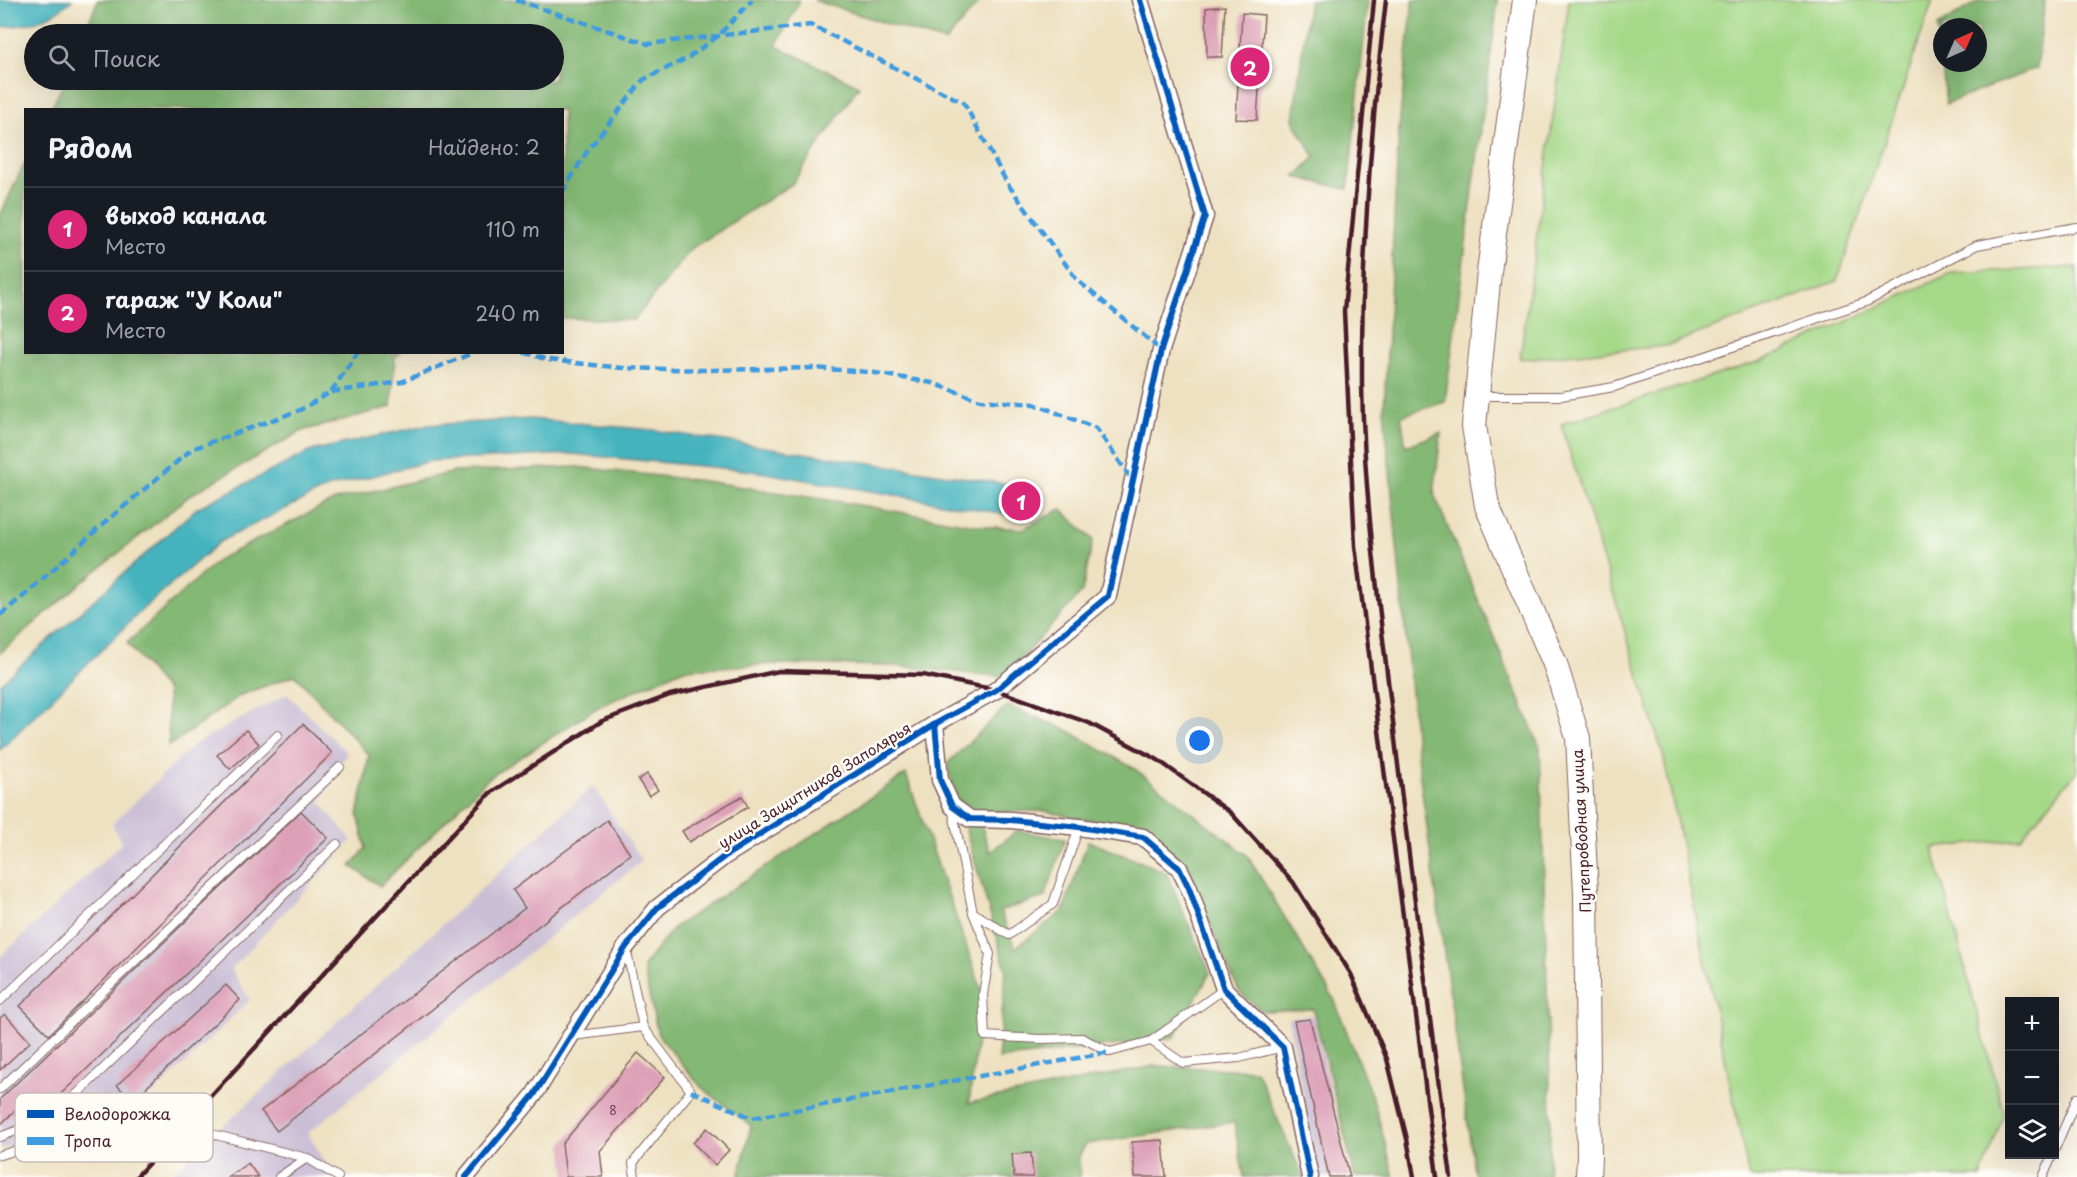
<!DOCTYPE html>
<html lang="ru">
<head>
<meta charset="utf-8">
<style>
	body { margin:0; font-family:"Playpen Sans",sans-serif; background:#20242c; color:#f1f3f6 }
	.controls { position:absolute; right:18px; bottom:18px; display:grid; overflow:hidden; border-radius:0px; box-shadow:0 6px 24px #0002 }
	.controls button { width:54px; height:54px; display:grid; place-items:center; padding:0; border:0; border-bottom:2px solid #363941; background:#171b24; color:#f1f3f6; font:30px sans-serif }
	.compass { position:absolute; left:1933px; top:18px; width:54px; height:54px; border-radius:50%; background:#171b24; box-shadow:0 6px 24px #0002; rotate:45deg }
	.you { position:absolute; left:1200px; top:741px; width:21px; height:21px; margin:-15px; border:4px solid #fff; border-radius:50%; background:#1a73e8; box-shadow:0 0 0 9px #1a73e833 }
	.badge { display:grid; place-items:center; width:39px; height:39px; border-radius:50%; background:#db2777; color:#fff; font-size:20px; font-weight:700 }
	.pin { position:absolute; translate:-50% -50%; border:3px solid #fff; box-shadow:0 2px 6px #0006 }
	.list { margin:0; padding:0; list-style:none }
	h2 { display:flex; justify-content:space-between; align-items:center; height:78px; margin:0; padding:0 24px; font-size:26px }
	h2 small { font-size:20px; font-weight:400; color:#9ea1a6 }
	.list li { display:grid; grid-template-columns:39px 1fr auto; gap:18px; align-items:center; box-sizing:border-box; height:84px; padding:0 24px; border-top:2px solid #363941 }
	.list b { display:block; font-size:22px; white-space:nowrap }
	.list p { margin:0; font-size:20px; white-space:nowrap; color:#9ea1a6 }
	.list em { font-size:20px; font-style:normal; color:#9ea1a6 }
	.icon { flex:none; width:33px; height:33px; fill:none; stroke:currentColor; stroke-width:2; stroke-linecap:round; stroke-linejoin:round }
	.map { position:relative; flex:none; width:2077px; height:1177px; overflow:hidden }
	.search { position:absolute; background:#171b24; box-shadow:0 6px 24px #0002; left:24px; top:24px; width:540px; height:66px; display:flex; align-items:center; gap:15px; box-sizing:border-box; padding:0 21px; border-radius:33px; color:#9ea1a6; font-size:22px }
	.panel { position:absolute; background:#171b24; box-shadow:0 6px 24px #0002; left:24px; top:108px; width:540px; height:246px; border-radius:0px }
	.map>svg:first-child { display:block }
</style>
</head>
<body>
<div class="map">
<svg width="2077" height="1177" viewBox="0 0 2077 1177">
	<rect width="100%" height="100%" fill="#fdfcf7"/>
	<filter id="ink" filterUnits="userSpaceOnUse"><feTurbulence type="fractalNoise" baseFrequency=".0167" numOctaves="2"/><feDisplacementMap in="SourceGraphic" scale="12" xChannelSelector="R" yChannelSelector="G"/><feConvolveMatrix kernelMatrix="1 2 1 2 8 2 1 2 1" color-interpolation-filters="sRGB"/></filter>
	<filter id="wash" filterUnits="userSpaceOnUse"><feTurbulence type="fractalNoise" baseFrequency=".008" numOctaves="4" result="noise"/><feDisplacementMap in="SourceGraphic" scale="24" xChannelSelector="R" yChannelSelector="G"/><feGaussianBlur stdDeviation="1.35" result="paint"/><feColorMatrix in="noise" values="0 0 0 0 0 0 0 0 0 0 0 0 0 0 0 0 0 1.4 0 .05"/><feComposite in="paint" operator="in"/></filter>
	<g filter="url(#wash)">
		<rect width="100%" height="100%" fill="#eee1c1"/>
		<g fill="#cbbfd5">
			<polygon points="287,694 347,753 320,802 352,840 231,969 250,1000 152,1095 0,1150 0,957 122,843 112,824 196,743"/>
			<polygon points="593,786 642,861 308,1133 334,1177 168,1177"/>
			<polygon points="1313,1015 1350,1177 1319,1177 1288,1018"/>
		</g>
		<g fill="#a5d888" stroke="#787c5a" stroke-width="1.5">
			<polygon points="1569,0 1933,0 1837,281 1666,346 1520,359"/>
			<polygon points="2077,267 2077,771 2020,839 1933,848 2004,1114 1981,1177 1749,1177 1663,754 1561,424 1761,361 1951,273"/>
		</g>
		<g fill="#84b874" stroke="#676c50" stroke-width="1.5" fill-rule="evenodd">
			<polygon points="98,0 800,0 776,46 859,86 792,184 692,248 634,320 563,318 562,110 51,109 65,80 554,80 554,34 84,34"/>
			<polygon points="813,0 981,0 945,42"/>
			<polygon points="1309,0 1368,0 1348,189 1295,177 1315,157 1293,120"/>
			<polygon points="1413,0 1498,0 1445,402 1401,416 1406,446 1441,433 1434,494 1540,748 1551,1118 1548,1177 1475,1177 1417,755 1384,409 1399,127"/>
			<path d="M1981,0H2045L2037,68L1946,104L1938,26ZM1942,27H1978V63H1942Z"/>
			<polygon points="25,162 26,352 401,353 395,357 391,407 302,431 192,494 80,584 0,653 0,216"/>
			<polygon points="577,467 704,481 841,502 981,526 1023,529 1061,509 1093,540 1082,592 1004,677 898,666 776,664 684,669 598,707 490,777 380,886 351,866 366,848 358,815 369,755 295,675 241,695 169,746 167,691 127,643 219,559 335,500 454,472"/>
			<polygon points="1007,706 1065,729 1135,769 1247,855 1334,999 1375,1105 1394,1177 1355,1177 1313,1009 1262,1011 1240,993 1221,952 1188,865 1145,831 1045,811 977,812 990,852 1017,831 1065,839 1045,897 1000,911 1015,948 1063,911 1088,841 1166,872 1210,973 1174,1038 998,1059 1006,970 947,764"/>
			<polygon points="906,774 983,994 969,1103 1154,1066 1256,1070 1303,1177 1244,1177 1234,1122 1086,1144 1079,1156 1080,1177 739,1177 751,1126 701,1087 658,1035 643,967 673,928"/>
		</g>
		<g fill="#45b4be" stroke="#486a74" stroke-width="1.5">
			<path d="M0,0H72C49,20 30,26 0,27Z"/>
			<polygon points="531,419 653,430 1014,485 1011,515 753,471 572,454 430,461 327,488 221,541 146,606 0,750 0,684 197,508 311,451 427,425"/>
		</g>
		<g id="blocks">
			<g fill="#dda0b7">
				<polygon points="1225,6 1222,57 1207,57 1206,8"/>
				<polygon points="1242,13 1264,15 1257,120 1236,119"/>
				<polygon points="303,724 332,753 49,1035 20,1006"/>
				<polygon points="246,730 259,744 230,769 217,755"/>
				<polygon points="647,774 658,790 649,796 638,780"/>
				<polygon points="742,796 748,807 689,842 682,831"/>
				<polygon points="301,811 328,838 43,1111 29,1097 0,1125 0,1099"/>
				<polygon points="607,820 630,854 277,1131 261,1111 525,908 513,890"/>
				<polygon points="226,985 240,1000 132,1101 117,1085"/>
				<polygon points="5,1014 30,1042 0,1070 0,1018"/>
				<polygon points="1310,1019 1350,1177 1329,1177 1294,1021"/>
				<polygon points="638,1053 665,1077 600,1151 603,1177 566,1177 562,1144"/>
				<polygon points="707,1128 729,1150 715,1165 693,1143"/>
				<polygon points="1163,1140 1166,1177 1135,1177 1132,1142"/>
				<polygon points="1031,1153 1033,1177 1014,1177 1012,1154"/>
				<polygon points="248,1163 258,1177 228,1177"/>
			</g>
		</g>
	</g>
	<g filter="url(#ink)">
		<use href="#blocks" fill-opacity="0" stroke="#836360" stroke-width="1.5"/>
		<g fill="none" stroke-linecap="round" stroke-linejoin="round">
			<g stroke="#836360" stroke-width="10">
				<g id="service">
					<polyline points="1478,396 1561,396 1614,387 1866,302 1977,245 2077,227"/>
					<polyline points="952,807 973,913 990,954 983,994 985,1036 1040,1039 1082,1038 1110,1052 1151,1041 1224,989"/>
					<polyline points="974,913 1009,935 1053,904 1079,827"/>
					<polyline points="626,948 643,1027"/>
					<polyline points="0,1001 278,735"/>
					<polyline points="573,1036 643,1027 691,1091 633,1163 635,1177"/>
					<polyline points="1151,1041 1183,1063 1239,1058 1283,1047"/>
					<polyline points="0,1089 340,767"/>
					<polyline points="0,1137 53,1117 337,844"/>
					<polyline points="2054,1151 2077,1098"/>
					<polyline points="0,1155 81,1132 130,1125 181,1128 212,1134 307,1158 338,1177"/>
					<polyline points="279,1177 307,1158"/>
					<polyline points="2043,1177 2053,1154"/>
				</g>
			</g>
			<g stroke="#836360" stroke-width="19">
				<g id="minor">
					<polyline points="935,724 940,780 952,806 970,819 1011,820 1079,827 1143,837 1179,868 1189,888 1224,989 1283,1047 1310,1177"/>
					<polyline points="466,1177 534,1095 626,947 657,908 725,856 935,724 996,690 1108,596 1161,350 1205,216 1140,0"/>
				</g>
			</g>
			<g stroke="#836360" stroke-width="26">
				<polyline id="secondary" points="1525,0 1489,272 1474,426 1487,506 1555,664 1578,738 1586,892 1589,1158 1588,1177"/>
			</g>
			<use href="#service" stroke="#fff" stroke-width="8"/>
			<use href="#minor" stroke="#fff" stroke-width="16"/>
			<use href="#secondary" stroke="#fff" stroke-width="24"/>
			<g stroke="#4a1f2b" stroke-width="4.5">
				<polyline points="1374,0 1344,311 1355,546 1437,1177"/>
				<path d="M1386,0C1371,127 1361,257 1362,385C1364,493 1378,599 1391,705C1409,863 1430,1020 1451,1177"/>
				<polyline points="136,1177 490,793 602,721 670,695 779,671 923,675 996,690 1089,723 1158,760 1231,813 1293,882 1351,974 1387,1059 1407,1139 1414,1177"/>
			</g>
			<g stroke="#409be1" stroke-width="4.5" stroke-dasharray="9 4.5" stroke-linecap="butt">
				<polyline points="516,0 648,44 811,25 964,103 1007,183 1077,280 1161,350"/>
				<polyline points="562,192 588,150 643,80 689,57 718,36 752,0"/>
				<polyline points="523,352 548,360 622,368 709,370 812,368 869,372 932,383 980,400 1034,404 1096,428 1133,481"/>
				<polyline points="331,392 401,382 475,352"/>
				<polyline points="0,615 26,594 102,525 192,449 300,410 331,392 358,352"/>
				<polyline points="691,1091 752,1118 1110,1052"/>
			</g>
			<g stroke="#fdfcf7" stroke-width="10">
				<g id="cycleway">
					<polyline points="935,724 940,780 952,806 970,819 1011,820 1079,827 1143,837 1179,868 1189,888 1224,989 1283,1047 1310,1177"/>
					<polyline points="466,1177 534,1095 626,947 657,908 725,856 935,724 996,690 1108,596 1161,350 1205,216 1140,0"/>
				</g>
			</g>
			<use href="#cycleway" stroke="#0057b8" stroke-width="6"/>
		</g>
	</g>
	<g text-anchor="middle" stroke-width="5" stroke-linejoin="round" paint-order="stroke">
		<g font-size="12" fill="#6f3f4e">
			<text x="613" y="1115">8</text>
		</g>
		<g font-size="15" fill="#4a1f2b" stroke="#fdfcf7">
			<text transform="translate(815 786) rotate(-32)" y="5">улица Защитников Заполярья</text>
			<text transform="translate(1582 831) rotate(-93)" y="5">Путепроводная улица</text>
		</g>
	</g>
	<rect x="15" y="1093" width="198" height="69" rx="9" fill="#fdfcf7" stroke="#c7baba" stroke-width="1.5"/>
	<rect x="27" y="1110" width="27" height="8" fill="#0057b8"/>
	<rect x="27" y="1137" width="27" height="8" fill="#409be1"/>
	<g font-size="16" fill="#4a1f2b">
		<text x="64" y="1120">Велодорожка</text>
		<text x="64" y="1147">Тропа</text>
	</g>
</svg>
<div class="controls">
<button>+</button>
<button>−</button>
<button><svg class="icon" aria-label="layers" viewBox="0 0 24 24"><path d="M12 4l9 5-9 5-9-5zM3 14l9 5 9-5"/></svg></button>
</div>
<svg class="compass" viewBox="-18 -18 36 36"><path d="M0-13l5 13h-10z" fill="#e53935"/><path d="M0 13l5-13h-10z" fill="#9ea1a6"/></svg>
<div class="you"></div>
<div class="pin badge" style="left:1021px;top:501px">1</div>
<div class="pin badge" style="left:1250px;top:67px">2</div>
<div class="search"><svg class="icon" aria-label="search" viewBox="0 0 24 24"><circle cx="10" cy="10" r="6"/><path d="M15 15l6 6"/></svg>Поиск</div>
<section class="panel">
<h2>Рядом<small>Найдено: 2</small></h2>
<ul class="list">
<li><span class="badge">1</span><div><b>выход канала</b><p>Место</p></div><em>110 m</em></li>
<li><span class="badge">2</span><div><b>гараж &quot;У Коли&quot;</b><p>Место</p></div><em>240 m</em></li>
</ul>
</section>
</div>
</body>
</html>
